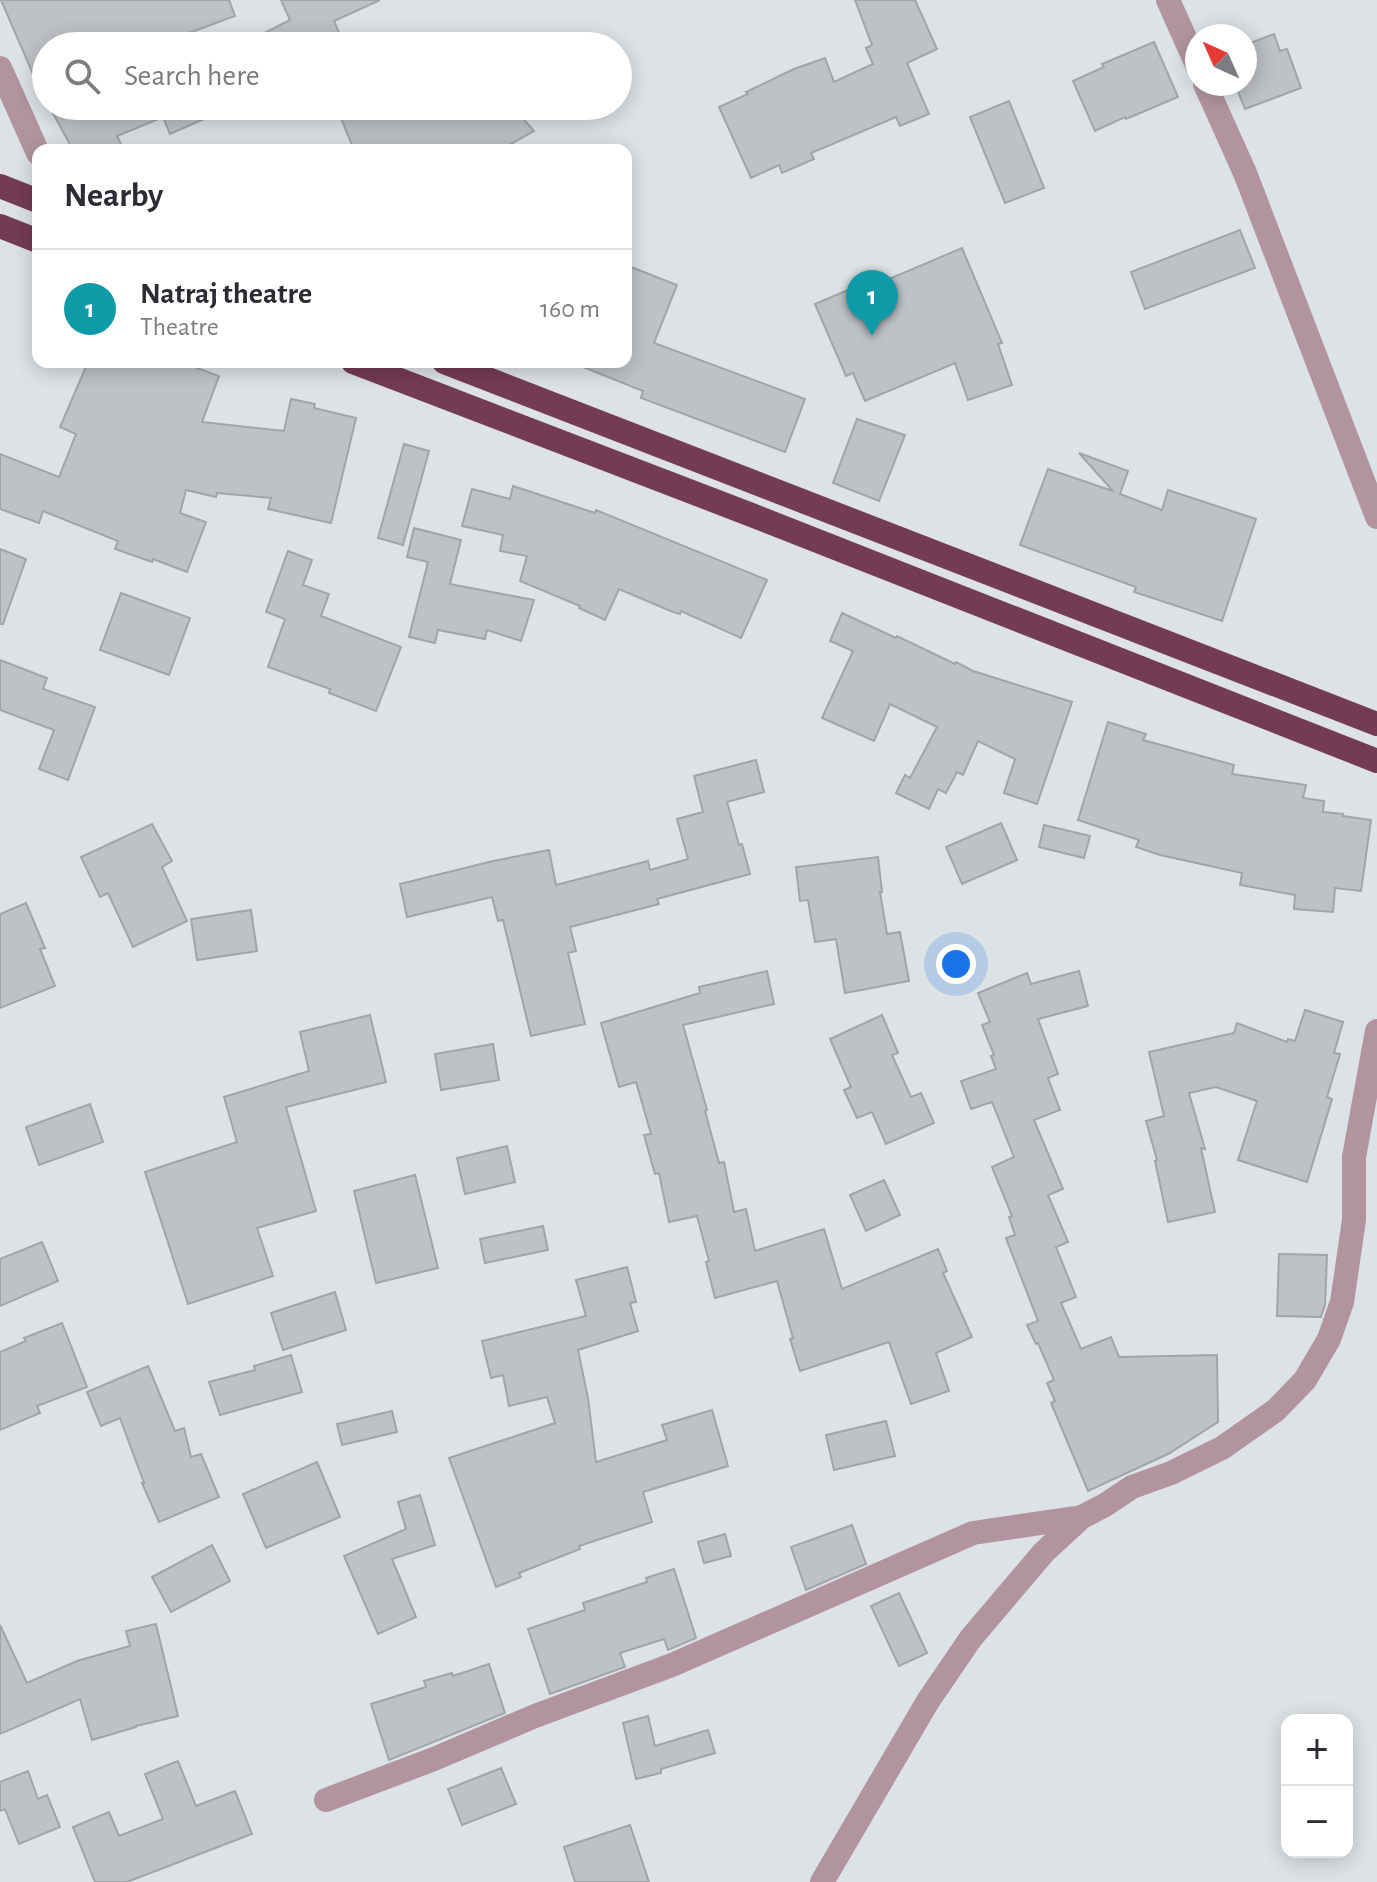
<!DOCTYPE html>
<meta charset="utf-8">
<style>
body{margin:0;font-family:"Alegreya Sans",sans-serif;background:#f7f7f7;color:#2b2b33}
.controls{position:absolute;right:24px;bottom:24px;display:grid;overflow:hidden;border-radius:16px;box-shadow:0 4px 20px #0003}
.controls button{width:72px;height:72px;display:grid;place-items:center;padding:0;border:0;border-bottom:2px solid #e1e1e2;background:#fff;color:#2b2b33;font:40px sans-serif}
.compass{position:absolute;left:1185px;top:24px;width:72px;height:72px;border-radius:50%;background:#fff;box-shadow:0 4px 20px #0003;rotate:315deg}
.you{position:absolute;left:956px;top:964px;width:28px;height:28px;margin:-20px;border:6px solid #fff;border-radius:50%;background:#1a73e8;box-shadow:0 0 0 12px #1a73e833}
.badge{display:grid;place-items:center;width:52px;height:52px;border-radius:50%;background:#b45309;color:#fff;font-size:26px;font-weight:700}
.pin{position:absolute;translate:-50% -66px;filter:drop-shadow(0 2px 4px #0008)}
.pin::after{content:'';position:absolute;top:42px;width:28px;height:24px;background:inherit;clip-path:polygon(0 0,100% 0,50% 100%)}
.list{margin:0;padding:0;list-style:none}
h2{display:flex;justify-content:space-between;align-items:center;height:104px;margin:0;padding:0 32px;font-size:34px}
h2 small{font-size:26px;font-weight:400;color:#7c7c81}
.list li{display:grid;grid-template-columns:52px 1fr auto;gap:24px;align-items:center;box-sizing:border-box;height:120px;padding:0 32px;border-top:2px solid #e1e1e2}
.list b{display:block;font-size:30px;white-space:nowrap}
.list p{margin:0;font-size:26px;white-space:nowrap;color:#7c7c81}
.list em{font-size:26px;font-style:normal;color:#7c7c81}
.icon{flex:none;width:44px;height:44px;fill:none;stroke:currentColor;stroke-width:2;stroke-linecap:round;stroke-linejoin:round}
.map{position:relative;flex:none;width:1377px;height:1882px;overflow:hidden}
.search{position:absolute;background:#fff;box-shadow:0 4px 20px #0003;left:32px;top:32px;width:600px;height:88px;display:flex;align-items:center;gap:20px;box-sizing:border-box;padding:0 28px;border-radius:44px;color:#7c7c81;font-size:30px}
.panel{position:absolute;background:#fff;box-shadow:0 4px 20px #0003;left:32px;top:144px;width:600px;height:224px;border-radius:16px}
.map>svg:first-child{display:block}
.building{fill:#bec2c7;stroke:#a0a5a9;stroke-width:2}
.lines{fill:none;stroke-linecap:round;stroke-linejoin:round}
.minor{stroke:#b1949e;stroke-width:24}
.highway{stroke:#743b54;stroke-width:24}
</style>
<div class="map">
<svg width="1377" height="1882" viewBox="0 0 1377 1882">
<rect width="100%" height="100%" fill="#dde2e6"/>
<!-- building -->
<g class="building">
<path d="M 1,0 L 229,0 L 235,16 L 154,46 L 46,46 L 46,104 Z"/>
<path d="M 281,0 L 380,0 L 334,21 L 345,46 L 239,46 L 290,20 Z"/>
<path d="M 855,0 L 915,0 L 937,49 L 907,63 L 929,114 L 900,126 L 896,117 L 811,153 L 814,159 L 782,173 L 779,165 L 751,178 L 719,107 L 748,94 L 746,92 L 794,69 L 825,58 L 834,82 L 873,64 L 866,48 L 872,45 Z"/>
<path d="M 1274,34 L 1280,51 L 1287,49 L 1301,88 L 1245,109 L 1235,84 L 1245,84 L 1245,45 Z"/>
<path d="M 1154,42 L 1178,97 L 1126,119 L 1125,117 L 1095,131 L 1073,81 L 1104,67 L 1102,64 Z"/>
<path d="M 1009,101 L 1044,188 L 1005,203 L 970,117 Z"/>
<path d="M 49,106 L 234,106 L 170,134 L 163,117 L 117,136 L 124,150 L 73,150 Z"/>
<path d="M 336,106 L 512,106 L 534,131 L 500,150 L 354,150 Z"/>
<path d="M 1240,230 L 1255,268 L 1145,309 L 1131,272 Z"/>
<path d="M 962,248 L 1002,343 L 998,344 L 1012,385 L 968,400 L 955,363 L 865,401 L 853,373 L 846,376 L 815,304 L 878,277 L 880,283 Z"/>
<path d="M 626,265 L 677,285 L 654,343 L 805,399 L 785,452 L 641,398 L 643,391 L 573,363 L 626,362 Z"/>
<path d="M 88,362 L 181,362 L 219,376 L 202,422 L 284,431 L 291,399 L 315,404 L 314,408 L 356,418 L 331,523 L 268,509 L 271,498 L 217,493 L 216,497 L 186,490 L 180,513 L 206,522 L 187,572 L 153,559 L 152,562 L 115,549 L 118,541 L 43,511 L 39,523 L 0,509 L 0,454 L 59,477 L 76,434 L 60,427 Z"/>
<path d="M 857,419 L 905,435 L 879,501 L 833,483 Z"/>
<path d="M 404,444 L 429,451 L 403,545 L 378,538 Z"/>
<path d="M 1079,453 L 1128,471 L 1120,494 L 1162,510 L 1168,490 L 1256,519 L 1222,621 L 1134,592 L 1136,587 L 1020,545 L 1048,469 L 1113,491 Z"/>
<path d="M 513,486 L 595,513 L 596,510 L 767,580 L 741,638 L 681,611 L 680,614 L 673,612 L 619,589 L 605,620 L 579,608 L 580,606 L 520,581 L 527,556 L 500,551 L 503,535 L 462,526 L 472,489 L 510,499 Z"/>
<path d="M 414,528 L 461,540 L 450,584 L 534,600 L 521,641 L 487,630 L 485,639 L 438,630 L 435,643 L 409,637 L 428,562 L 407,557 Z"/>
<path d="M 0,549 L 26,559 L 3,624 L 0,624 Z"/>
<path d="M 288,551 L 312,560 L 303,585 L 329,594 L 321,616 L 401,647 L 376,711 L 329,693 L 330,689 L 268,667 L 285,619 L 266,612 Z"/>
<path d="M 121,593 L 190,618 L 169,675 L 100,650 Z"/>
<path d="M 842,613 L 896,638 L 897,636 L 955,664 L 956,662 L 973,671 L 1072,702 L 1037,804 L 1004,793 L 1015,759 L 978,741 L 963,775 L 957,772 L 946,793 L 938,789 L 929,809 L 896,793 L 905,775 L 910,778 L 937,727 L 890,704 L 874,741 L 822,718 L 853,651 L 830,641 Z"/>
<path d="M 0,660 L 47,678 L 43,689 L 95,707 L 68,780 L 39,769 L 54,730 L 0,710 Z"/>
<path d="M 1108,722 L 1146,734 L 1143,740 L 1234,765 L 1232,774 L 1306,785 L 1303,798 L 1324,801 L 1323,812 L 1343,814 L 1343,816 L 1371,820 L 1361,891 L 1335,888 L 1333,912 L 1294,909 L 1295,895 L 1240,885 L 1242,873 L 1160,855 L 1136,847 L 1139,840 L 1078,820 Z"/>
<path d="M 756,760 L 764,792 L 727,802 L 739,845 L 742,844 L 750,874 L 657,899 L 659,904 L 570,927 L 576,951 L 568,953 L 585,1024 L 531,1036 L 503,920 L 498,921 L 492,897 L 407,917 L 400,884 L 493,861 L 549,850 L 556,885 L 648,861 L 650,870 L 688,859 L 677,819 L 703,812 L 694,776 Z"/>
<path d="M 1001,823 L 1017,860 L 962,884 L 946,847 Z"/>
<path d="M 152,824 L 172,861 L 162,867 L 187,921 L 133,947 L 108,893 L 100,897 L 81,857 Z"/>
<path d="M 1044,825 L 1090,836 L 1084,858 L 1039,847 Z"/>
<path d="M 878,857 L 882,892 L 880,892 L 887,934 L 900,932 L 909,981 L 845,993 L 836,939 L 815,942 L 808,900 L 800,901 L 796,867 Z"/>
<path d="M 26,903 L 45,948 L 40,949 L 55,986 L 0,1008 L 0,914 Z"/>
<path d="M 251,910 L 257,951 L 197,960 L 191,919 Z"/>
<path d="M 767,971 L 774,1004 L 683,1025 L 707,1110 L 705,1111 L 719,1163 L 724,1162 L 734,1212 L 746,1209 L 755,1251 L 824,1229 L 842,1289 L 938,1249 L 947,1271 L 943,1273 L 972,1337 L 936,1353 L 949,1391 L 911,1404 L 889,1342 L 800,1371 L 790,1339 L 793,1338 L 777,1281 L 715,1298 L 706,1262 L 709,1261 L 697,1216 L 669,1222 L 659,1173 L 655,1174 L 644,1135 L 651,1134 L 636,1082 L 619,1087 L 601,1023 L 700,993 L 699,987 Z"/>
<path d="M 1079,971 L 1088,1006 L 1038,1019 L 1058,1074 L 1048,1078 L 1060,1110 L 1034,1120 L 1063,1189 L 1048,1195 L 1068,1242 L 1056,1247 L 1076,1297 L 1061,1303 L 1081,1349 L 1111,1337 L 1119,1357 L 1217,1355 L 1218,1422 L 1168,1454 L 1088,1491 L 1051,1403 L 1055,1401 L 1047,1383 L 1054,1380 L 1038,1343 L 1036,1344 L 1027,1325 L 1038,1321 L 1006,1238 L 1015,1235 L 1009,1217 L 1012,1216 L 992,1167 L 1014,1157 L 992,1102 L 971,1109 L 961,1081 L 996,1069 L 991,1056 L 994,1055 L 982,1025 L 990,1022 L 978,993 L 1027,973 L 1031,984 Z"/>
<path d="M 1305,1010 L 1343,1022 L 1334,1053 L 1340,1054 L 1327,1097 L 1332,1099 L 1307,1182 L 1238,1160 L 1257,1101 L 1216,1087 L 1189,1093 L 1205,1149 L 1201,1148 L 1215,1212 L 1168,1222 L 1155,1161 L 1157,1160 L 1146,1121 L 1164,1116 L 1149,1052 L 1234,1033 L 1237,1023 L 1287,1042 L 1288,1039 L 1295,1041 Z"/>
<path d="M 370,1015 L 386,1082 L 286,1107 L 316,1211 L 257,1228 L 273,1276 L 188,1304 L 145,1172 L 237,1142 L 224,1097 L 309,1071 L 300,1032 Z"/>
<path d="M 882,1015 L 898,1053 L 892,1055 L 911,1097 L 921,1093 L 934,1123 L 886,1144 L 872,1112 L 857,1118 L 844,1090 L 851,1087 L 830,1039 Z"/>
<path d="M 493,1044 L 499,1080 L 441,1090 L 435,1054 Z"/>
<path d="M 90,1104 L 103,1142 L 39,1165 L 26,1127 Z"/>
<path d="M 507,1146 L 515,1182 L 465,1194 L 457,1158 Z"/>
<path d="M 415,1175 L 438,1268 L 376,1283 L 354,1191 Z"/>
<path d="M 884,1180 L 900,1215 L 866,1231 L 850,1195 Z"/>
<path d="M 543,1226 L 548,1250 L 485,1263 L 480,1239 Z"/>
<path d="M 42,1242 L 58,1281 L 0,1306 L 0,1259 Z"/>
<path d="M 1279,1254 L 1327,1255 L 1325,1305 L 1321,1317 L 1277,1316 Z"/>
<path d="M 627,1267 L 636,1302 L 630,1303 L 638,1331 L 578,1350 L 588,1398 L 596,1462 L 667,1440 L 662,1425 L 712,1410 L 728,1466 L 643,1492 L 652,1522 L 579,1546 L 580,1549 L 519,1573 L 521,1577 L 496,1587 L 449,1458 L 555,1423 L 547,1397 L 509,1406 L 503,1375 L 491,1378 L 482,1341 L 586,1316 L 576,1280 Z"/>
<path d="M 335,1292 L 346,1330 L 283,1350 L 271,1313 Z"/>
<path d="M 62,1323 L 87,1387 L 37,1406 L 40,1413 L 0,1430 L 0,1352 L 26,1341 L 24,1338 Z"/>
<path d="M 291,1355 L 302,1392 L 220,1415 L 209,1382 L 255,1370 L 254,1366 Z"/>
<path d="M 148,1366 L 175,1431 L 184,1428 L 191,1457 L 201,1454 L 219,1497 L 159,1522 L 142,1483 L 144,1483 L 120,1418 L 101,1426 L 87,1392 Z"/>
<path d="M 392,1411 L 397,1432 L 342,1445 L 337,1424 Z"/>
<path d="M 886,1421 L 895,1456 L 834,1470 L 826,1435 Z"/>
<path d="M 317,1462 L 340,1517 L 266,1548 L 243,1494 Z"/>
<path d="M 420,1495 L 435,1545 L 392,1559 L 416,1617 L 378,1634 L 344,1556 L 406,1529 L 398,1502 Z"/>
<path d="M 852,1525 L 866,1564 L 806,1590 L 791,1547 Z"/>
<path d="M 725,1534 L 731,1556 L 704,1563 L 698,1542 Z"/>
<path d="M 212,1545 L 230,1581 L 171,1612 L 152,1577 Z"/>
<path d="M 674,1569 L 696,1638 L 668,1650 L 664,1639 L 620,1653 L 625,1667 L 550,1694 L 528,1629 L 585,1610 L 583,1603 L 647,1582 L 646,1578 Z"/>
<path d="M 899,1593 L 927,1653 L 899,1666 L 871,1606 Z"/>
<path d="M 156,1624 L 178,1716 L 136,1726 L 136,1727 L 92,1740 L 80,1699 L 0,1734 L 0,1625 L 27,1683 L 77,1661 L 130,1646 L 126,1631 Z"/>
<path d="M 489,1664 L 505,1713 L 389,1760 L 371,1704 L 426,1687 L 424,1681 L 452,1673 L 453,1676 Z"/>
<path d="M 648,1716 L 655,1746 L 708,1730 L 715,1753 L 661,1769 L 661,1773 L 636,1779 L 623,1723 Z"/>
<path d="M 178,1761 L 196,1806 L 235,1791 L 252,1834 L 127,1882 L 95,1882 L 73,1827 L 109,1812 L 119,1836 L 163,1819 L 145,1774 Z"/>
<path d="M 501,1768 L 516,1804 L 462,1825 L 448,1789 Z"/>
<path d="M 28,1771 L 38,1799 L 47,1795 L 60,1827 L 19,1844 L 5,1809 L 0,1811 L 0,1782 Z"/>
<path d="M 630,1825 L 649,1882 L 575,1882 L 564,1847 Z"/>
</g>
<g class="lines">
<!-- minor -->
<g class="minor">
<path d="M 1168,0 L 1197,65"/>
<path d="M 0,68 L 38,153"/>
<path d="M 1205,84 L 1245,173 L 1377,517"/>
<path d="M 326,1800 L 434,1759 L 535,1716 L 672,1665 L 973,1533 L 1082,1517"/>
<path d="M 822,1882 L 928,1701 L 971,1638 L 1044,1552 L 1082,1517 L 1105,1505 L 1132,1487 L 1171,1473 L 1222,1448 L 1276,1410 L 1305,1380 L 1329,1339 L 1342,1302 L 1354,1220 L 1354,1157 L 1377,1031"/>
</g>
<!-- highway -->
<g class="highway">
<path d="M 0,186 L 38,201"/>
<path d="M 0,226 L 38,241"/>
<path d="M 353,362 L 749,514 L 1377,761"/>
<path d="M 444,362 L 1377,724"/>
</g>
</g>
</svg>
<div class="controls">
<button>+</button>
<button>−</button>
</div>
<svg class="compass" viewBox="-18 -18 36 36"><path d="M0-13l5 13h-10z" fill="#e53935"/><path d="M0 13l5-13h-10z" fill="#7c7c81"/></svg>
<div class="you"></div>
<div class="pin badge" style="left:872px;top:336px;background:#0f9aa8">1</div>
<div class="search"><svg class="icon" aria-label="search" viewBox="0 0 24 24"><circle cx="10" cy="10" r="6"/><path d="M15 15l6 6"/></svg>Search here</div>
<section class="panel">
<h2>Nearby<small></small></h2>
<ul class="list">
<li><span class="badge" style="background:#0f9aa8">1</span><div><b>Natraj theatre</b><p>Theatre</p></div><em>160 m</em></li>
</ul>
</section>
</div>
